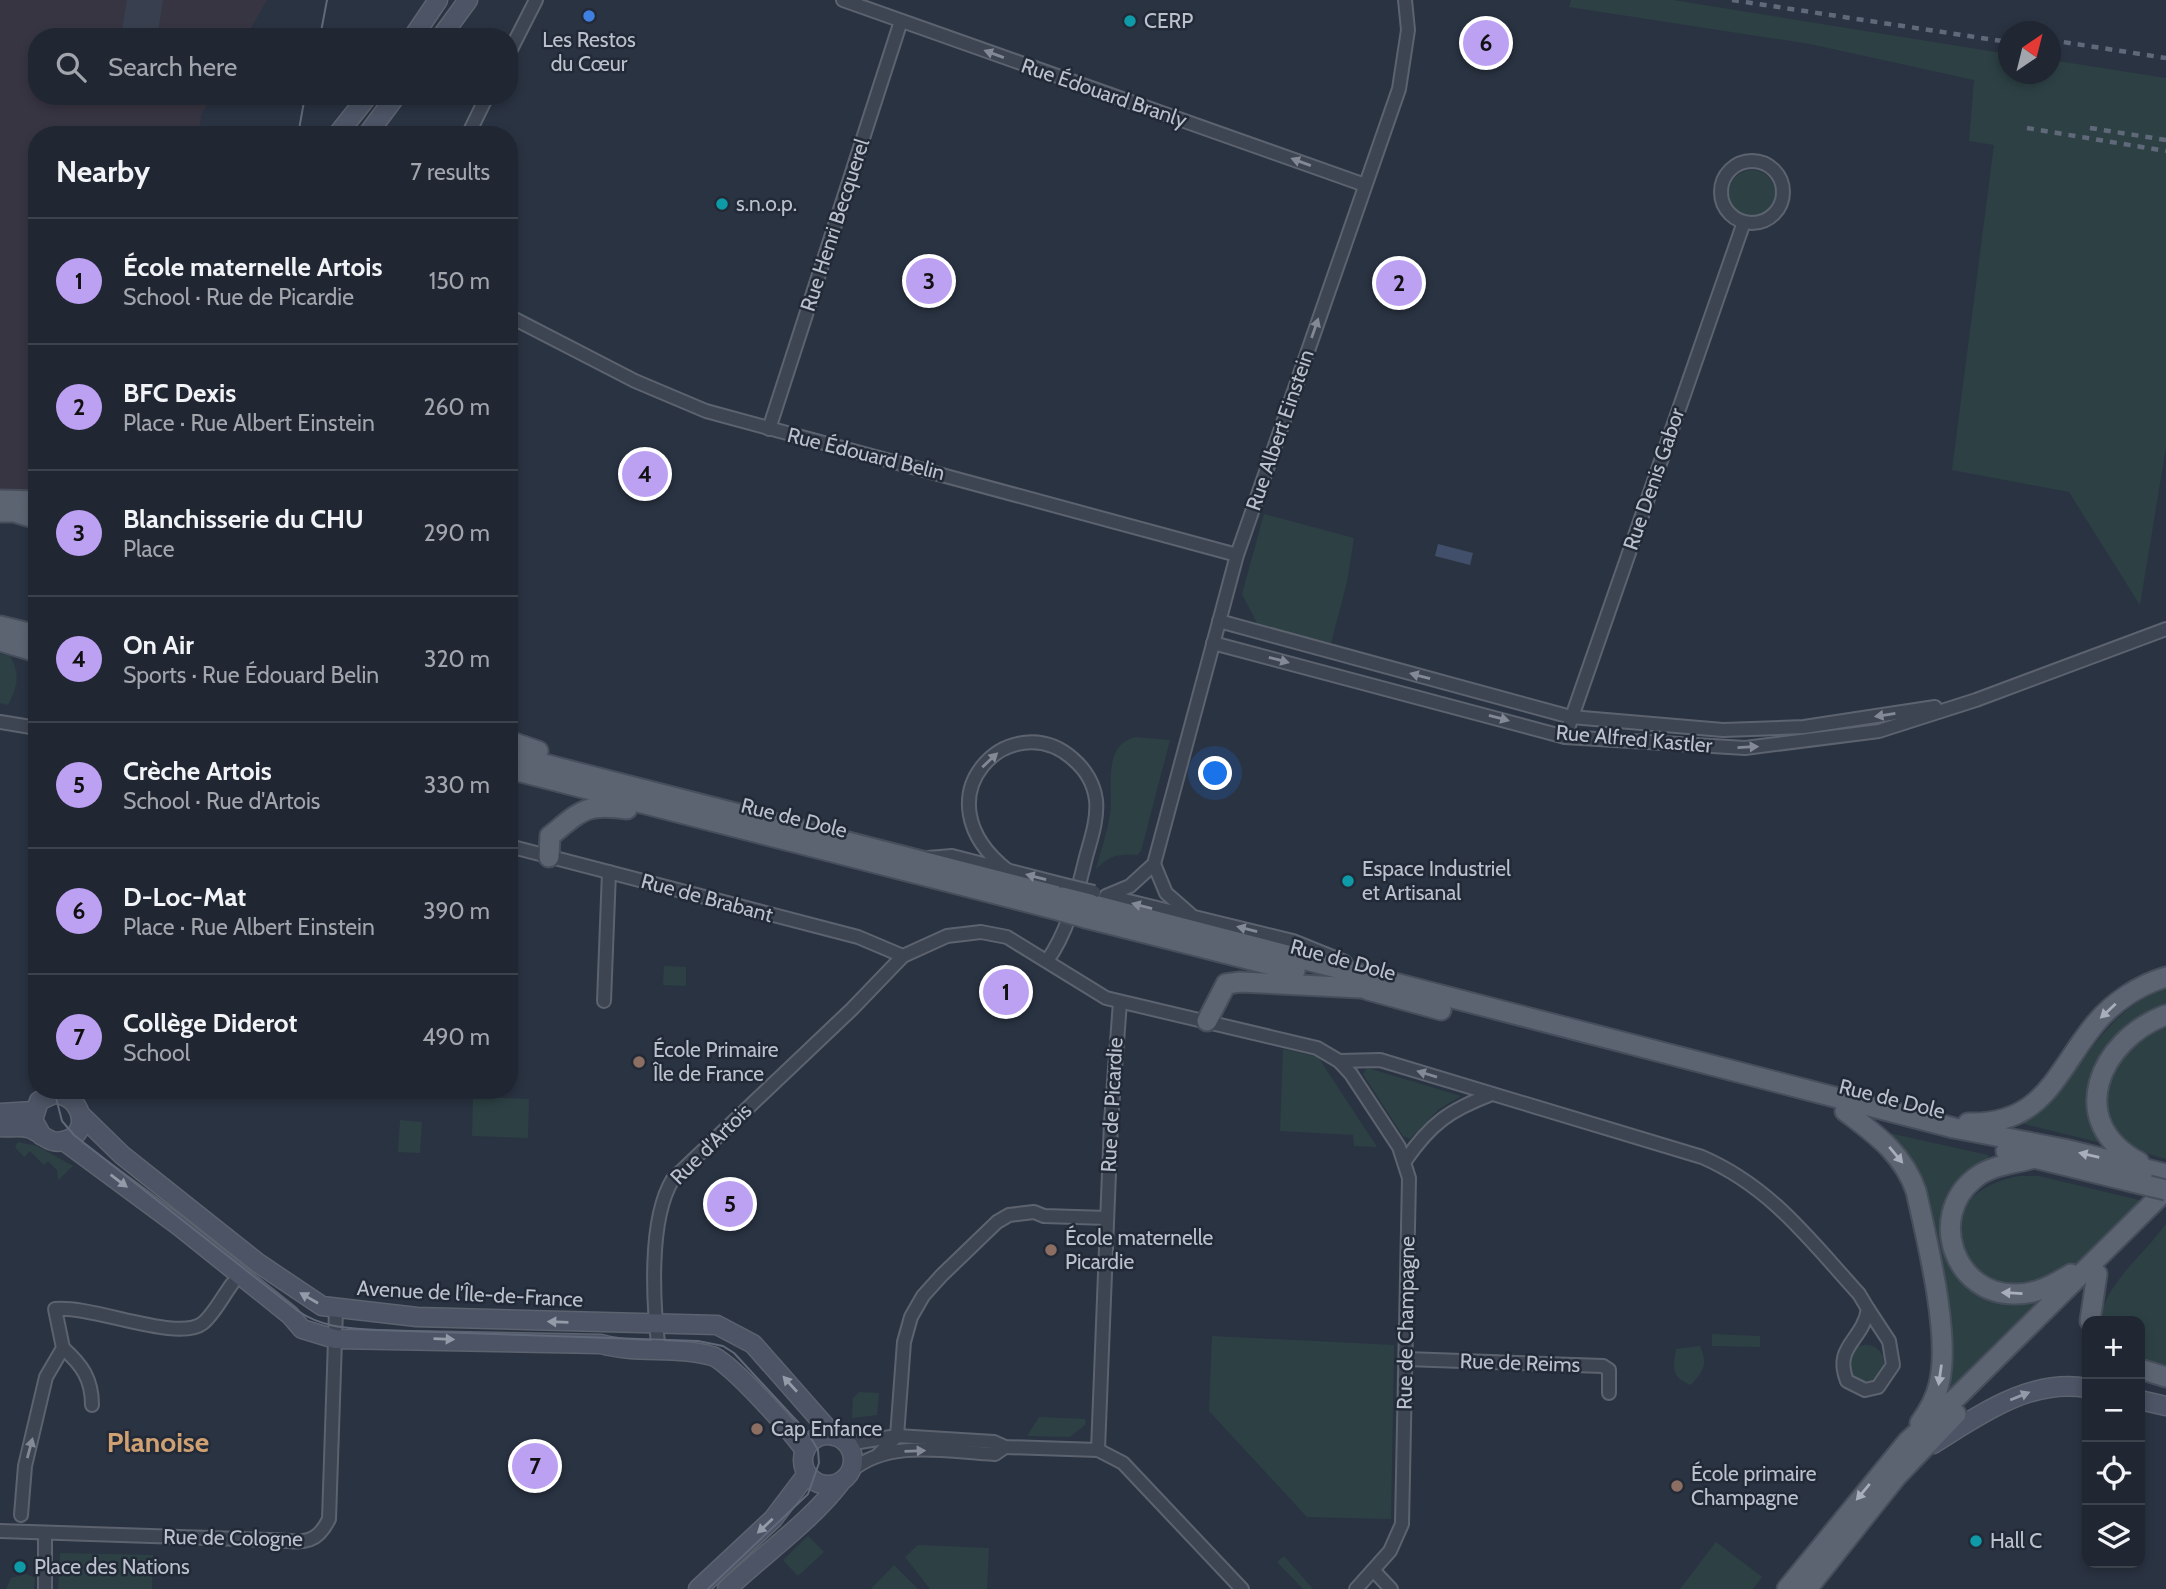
<!DOCTYPE html>
<meta charset="utf-8">
<style>
body{margin:0;font-family:Cabin,sans-serif;background:#282e3a;color:#f1f3f6}
.controls{position:absolute;right:21px;bottom:21px;display:grid;overflow:hidden;border-radius:14px;box-shadow:0 4px 10px #0003}
.controls button{width:63px;height:63px;display:grid;place-items:center;padding:0;border:0;border-bottom:2px solid #3d434d;background:#202632;color:#f1f3f6;font:35px sans-serif}
.compass{position:absolute;left:1998px;top:21px;width:63px;height:63px;border-radius:50%;background:#202632;box-shadow:0 4px 10px #0003;rotate:35deg}
.you{position:absolute;left:1216px;top:774px;width:24px;height:24px;margin:-18px;border:5px solid #fff;border-radius:50%;background:#1a73e8;box-shadow:0 0 0 10px #1a73e833}
.badge{display:grid;place-items:center;width:46px;height:46px;border-radius:50%;background:#bca0f2;color:#111;font-size:23px;font-weight:700}
.pin{position:absolute;translate:-50% -50%;border:4px solid #fff;box-shadow:0 2px 7px #0006}
.list{margin:0;padding:0;list-style:none}
h2{display:flex;justify-content:space-between;align-items:center;height:91px;margin:0;padding:0 28px;font-size:30px}
h2 small{font-size:23px;font-weight:400;color:#a2a5ac}
.list li{display:grid;grid-template-columns:46px 1fr auto;gap:21px;align-items:center;box-sizing:border-box;height:126px;padding:0 28px;border-top:2px solid #3d434d}
.list b{display:block;font-size:26px;white-space:nowrap}
.list p{margin:0;font-size:23px;white-space:nowrap;color:#a2a5ac}
.list em{font-size:23px;font-style:normal;color:#a2a5ac}
.icon{flex:none;width:38px;height:38px;fill:none;stroke:currentColor;stroke-width:2;stroke-linecap:round;stroke-linejoin:round}
.map{position:relative;flex:none;width:2166px;height:1589px;overflow:hidden}
.search{position:absolute;background:#202632;box-shadow:0 4px 10px #0003;left:28px;top:28px;width:490px;height:77px;display:flex;align-items:center;gap:18px;box-sizing:border-box;padding:0 24px;border-radius:28px;color:#a2a5ac;font-size:26px}
.panel{position:absolute;background:#202632;box-shadow:0 4px 10px #0003;left:28px;top:126px;width:490px;height:973px;border-radius:28px}
.map>svg:first-child{display:block}
.medical{fill:#383543}
.airport{fill:#38404f}
.green{fill:#2d4144}
.water{fill:#414f6a}
.lines{fill:none;stroke-linecap:round;stroke-linejoin:round}
.street-casing{stroke:#5c636f;stroke-width:16}
.secondary-casing{stroke:#5c636f;stroke-width:21}
.primary-casing{stroke:#474e5b;stroke-width:23}
.street{stroke:#3e4552;stroke-width:12}
.secondary{stroke:#4c5465;stroke-width:18}
.primary{stroke:#5c6472;stroke-width:19}
.tram{stroke:#606979;stroke-width:2}
.rail{stroke:#606979;stroke-width:4.5;stroke-dasharray:7 7;stroke-linecap:butt}
.street-bridge-casing{stroke:#5c636f;stroke-width:16;stroke-linecap:butt}
.primary-bridge-casing{stroke:#474e5b;stroke-width:23;stroke-linecap:butt}
.street-bridge{stroke:#3e4552;stroke-width:12}
.primary-bridge{stroke:#5c6472;stroke-width:19}
.oneway{fill:#838995}
.oneway2{fill:#a8aeba}
.oneway3{fill:#949ba8}
.shop-dot{fill:#3f7fe0;stroke:#222a38;stroke-width:2.5}
.culture-dot{fill:#0f9aa8;stroke:#222a38;stroke-width:2.5}
.education-dot{fill:#8d6e63;stroke:#222a38;stroke-width:2.5}
.labels{text-anchor:middle;stroke-width:5;stroke-linejoin:round;paint-order:stroke}
.poi-label{font-size:21px;fill:#bbc1cc;stroke:#222a38;text-anchor:start}
.street-label{font-size:21px;fill:#bbc1cc;stroke:#222a38}
.district-label{font-size:28px;font-weight:bold;fill:#cfa072;stroke:#222a38}
</style>
<div class="map">
<svg width="2166" height="1589" viewBox="0 0 2166 1589">
<rect width="100%" height="100%" fill="#2a3342"/>
<!-- medical -->
<path class="medical" d="M 0,0 L 267,0 L 246,37 L 37,37 L 37,96 L 212,96 L 201,115 L 199,135 L 37,135 L 37,491 L 34,492 L 0,493 Z"/>
<!-- airport -->
<path class="airport" d="M 127,0 L 163,0 L 157,37 L 121,37 Z"/>
<!-- green -->
<g class="green">
<path d="M 1571,0 L 1673,0 L 2008,54 L 2008,74 L 2050,74 L 2051,60 L 2166,78 L 2166,447 L 2140,605 L 2069,492 L 1952,470 L 1994,145 L 1969,141 L 1974,80 L 1810,44 L 1569,7 Z"/>
<circle cx="1752" cy="193" r="23"/>
<path d="M 1264,514 L 1354,538 L 1347,582 L 1331,643 L 1258,625 L 1242,594 Z"/>
<path d="M 0,654 L 10,656 C 21,675 17,687 8,705 L 0,703 Z"/>
<path d="M 1135,737 L 1170,740 L 1141,851 L 1137,855 C 1120,853 1108,856 1096,869 C 1101,851 1107,833 1110,815 C 1114,789 1101,746 1135,737 Z"/>
<path d="M 664,966 L 686,967 L 686,986 L 663,985 Z"/>
<path d="M 2166,988 L 2166,1007 L 2108,1048 L 2106,1144 L 2020,1123 C 2038,1106 2058,1089 2074,1070 C 2105,1033 2119,1006 2166,988 Z"/>
<path d="M 2166,1023 L 2166,1159 C 2122,1149 2086,1115 2114,1070 C 2119,1063 2123,1053 2129,1047 C 2140,1038 2154,1031 2166,1023 Z"/>
<path d="M 1283,1049 L 1318,1057 L 1377,1147 L 1354,1146 L 1353,1135 L 1280,1131 Z"/>
<path d="M 1367,1068 L 1371,1069 L 1461,1096 L 1439,1109 L 1410,1139 L 1403,1136 L 1363,1074 Z"/>
<path d="M 473,1097 L 529,1099 L 528,1138 L 472,1136 Z"/>
<path d="M 400,1120 L 422,1122 L 420,1153 L 398,1152 Z"/>
<path d="M 1889,1133 L 1988,1155 L 1990,1162 L 1943,1212 C 1950,1228 1964,1279 1973,1290 C 1989,1309 2023,1303 2043,1298 L 1944,1400 L 1952,1357 L 1935,1242 L 1921,1180 L 1909,1155 Z"/>
<path d="M 18,1142 L 37,1146 L 73,1166 L 58,1180 L 57,1170 L 48,1161 L 44,1165 L 30,1151 L 24,1157 L 15,1147 Z"/>
<path d="M 2019,1176 L 2039,1176 L 2139,1200 L 2139,1203 C 2113,1228 2087,1259 2055,1278 C 1976,1326 1904,1197 2019,1176 Z"/>
<path d="M 2166,1224 L 2166,1367 L 2140,1359 L 2140,1321 L 2099,1321 C 2108,1280 2142,1257 2166,1224 Z"/>
<path d="M 1712,1334 L 1760,1336 L 1760,1347 L 1712,1346 Z"/>
<path d="M 1212,1336 L 1394,1345 L 1391,1519 L 1307,1517 L 1209,1411 Z"/>
<circle cx="1866" cy="1363" r="18"/>
<path d="M 1700,1346 C 1708,1365 1704,1370 1691,1385 C 1671,1377 1673,1369 1676,1349 Z"/>
<path d="M 859,1392 L 879,1393 L 877,1415 L 852,1418 L 853,1398 Z"/>
<path d="M 1039,1417 L 1085,1419 L 1086,1424 L 1070,1437 L 1027,1436 Z"/>
<path d="M 808,1536 L 824,1552 L 798,1576 L 783,1560 Z"/>
<path d="M 1716,1542 L 1762,1577 L 1753,1589 L 1680,1589 Z"/>
<path d="M 918,1545 L 989,1548 L 987,1589 L 930,1589 L 905,1557 Z"/>
<path d="M 60,1553 L 153,1555 L 152,1589 L 58,1589 Z"/>
<path d="M 1284,1556 L 1313,1589 L 1303,1589 L 1277,1562 Z"/>
<path d="M 894,1565 L 918,1589 L 871,1589 Z"/>
<path d="M 26,1574 L 35,1578 L 34,1589 L 6,1589 L 11,1578 Z"/>
</g>
<!-- water -->
<path class="water" d="M 1438,544 L 1473,553 L 1470,565 L 1435,556 Z"/>
<g class="lines">
<!-- street casing -->
<g class="street-casing">
<g id="street">
<path d="M 843,0 L 1365,185"/>
<path d="M 509,53 L 536,0"/>
<path d="M 468,135 L 487,96"/>
<circle cx="1752" cy="192" r="31"/>
<path d="M 509,316 L 635,381 L 706,411 L 1237,555"/>
<path d="M 769,429 L 901,21"/>
<path d="M 1219,621 L 1571,717 L 1723,730 L 1804,727 L 1935,707"/>
<path d="M 1213,643 L 1565,737 L 1745,748 L 1879,731 L 1976,700 L 2166,629"/>
<path d="M 0,722 L 37,728"/>
<path d="M 1565,737 L 1744,222"/>
<path d="M 509,846 L 858,937 L 903,956"/>
<path d="M 928,858 L 952,856 L 1065,885"/>
<path d="M 1154,864 L 1166,893 L 1190,914"/>
<path d="M 1007,870 C 915,797 1011,704 1073,759 C 1085,769 1094,784 1096,800 C 1098,819 1091,839 1086,857 C 1077,893 1069,930 1047,961"/>
<path d="M 1106,896 L 1130,886 L 1154,864 L 1237,555 L 1399,89 L 1408,30 L 1405,0"/>
<path d="M 1108,896 L 1293,941 L 1345,962"/>
<path d="M 604,1001 L 609,872"/>
<path d="M 1339,1061 L 1380,1060 L 1702,1157 C 1771,1187 1809,1239 1859,1294 L 1868,1309"/>
<path d="M 1405,1161 C 1431,1123 1450,1110 1492,1094"/>
<path d="M 1868,1309 L 1889,1341 L 1893,1365 L 1878,1387 L 1865,1390 L 1847,1381 C 1833,1346 1863,1341 1868,1309 Z"/>
<path d="M 63,1348 C 82,1365 92,1379 92,1405"/>
<path d="M 659,1351 C 653,1304 648,1219 673,1179 L 852,1009 L 903,956 L 947,936 L 981,932 L 1007,937 L 1106,998 L 1317,1048 L 1339,1061 L 1351,1074 L 1399,1147 L 1409,1178 L 1402,1524 L 1390,1551 L 1356,1589"/>
<path d="M 1406,1359 L 1603,1366 L 1609,1370 L 1609,1393"/>
<path d="M 847,1444 L 897,1436 L 994,1442 L 1005,1447 L 1098,1450 L 1123,1463 L 1242,1589"/>
<path d="M 1098,1450 L 1111,1122 L 1120,1002"/>
<path d="M 878,1455 L 897,1436 L 904,1342 L 911,1317 L 923,1296 L 942,1275 L 997,1222 L 1009,1215 L 1034,1212 L 1044,1216 L 1107,1218"/>
<path d="M 851,1471 C 890,1438 948,1452 995,1454 L 1005,1447"/>
<path d="M 21,1515 L 25,1466 L 46,1377 L 63,1348 L 55,1309 C 93,1305 178,1343 203,1323 C 214,1314 223,1296 232,1284"/>
<path d="M 0,1531 L 271,1540 C 299,1541 315,1548 329,1519 L 336,1310"/>
<path d="M 1374,1571 L 1391,1589"/>
<path d="M 45,1589 L 45,1533"/>
</g>
</g>
<!-- secondary casing -->
<g class="secondary-casing">
<g id="secondary">
<path d="M 413,37 L 438,0"/>
<path d="M 441,37 L 468,0"/>
<path d="M 337,135 L 368,96"/>
<path d="M 367,135 L 396,96"/>
<path d="M 0,1113 L 34,1111"/>
<path d="M 81,1115 L 122,1155 L 258,1263 L 322,1306 L 417,1317 L 717,1325 L 753,1344 L 834,1436"/>
<path d="M 0,1127 C 9,1128 19,1126 28,1128 C 41,1131 48,1145 63,1141 C 94,1134 81,1094 54,1094 L 39,1101 L 33,1120 L 42,1136"/>
<path d="M 64,1141 L 179,1226 L 290,1315 L 302,1329 L 335,1339 L 601,1344 C 637,1354 676,1346 712,1356 C 728,1360 796,1435 805,1451"/>
<path d="M 2140,1400 L 2166,1406"/>
<circle cx="828" cy="1460" r="25"/>
<path d="M 1933,1444 C 1980,1415 2030,1378 2087,1388"/>
<path d="M 698,1589 L 773,1519 L 807,1474"/>
<path d="M 727,1589 C 764,1554 810,1522 840,1483"/>
</g>
</g>
<!-- primary casing -->
<g class="primary-casing">
<g id="primary">
<path d="M 0,500 L 37,501"/>
<path d="M 0,512 L 14,512 L 37,519"/>
<path d="M 0,626 L 37,635"/>
<path d="M 0,641 L 37,652"/>
<path d="M 509,741 L 538,751"/>
<path d="M 509,755 L 1062,897"/>
<path d="M 509,769 L 1058,910"/>
<path d="M 549,857 L 550,836 C 581,811 585,803 627,809"/>
<path d="M 1090,904 L 1954,1128 L 2064,1149 L 2166,1174"/>
<path d="M 1086,918 L 1295,971"/>
<path d="M 1368,990 L 1441,1010"/>
<path d="M 1207,1021 L 1226,984 L 1240,982 L 1361,988"/>
<path d="M 1845,1111 C 1875,1134 1903,1153 1916,1191 C 1927,1240 1951,1337 1939,1384 C 1936,1398 1928,1412 1920,1423"/>
<path d="M 1968,1123 C 2044,1125 2055,1073 2095,1024 C 2113,1002 2139,985 2166,977"/>
<path d="M 2006,1151 L 2149,1186"/>
<path d="M 2034,1158 C 2014,1164 1990,1165 1974,1179 C 1927,1217 1955,1296 2016,1294 C 2037,1294 2053,1285 2071,1274"/>
<path d="M 2139,1162 C 2064,1122 2099,1040 2166,1015"/>
<path d="M 2090,1321 L 2097,1274"/>
<path d="M 2140,1369 L 2166,1377"/>
<path d="M 1787,1589 L 1908,1441 L 1959,1395 L 2166,1190"/>
<path d="M 1807,1589 L 1896,1477 L 1956,1414"/>
</g>
</g>
<!-- street -->
<use href="#street" class="street"/>
<!-- secondary -->
<use href="#secondary" class="secondary"/>
<!-- primary -->
<use href="#primary" class="primary"/>
<!-- tram -->
<g class="tram">
<path d="M 320,37 L 327,0"/>
<path d="M 298,135 L 305,96"/>
<path d="M 54,1090 L 62,1121 L 74,1135 L 298,1311 C 323,1328 348,1328 377,1330 L 698,1341 L 723,1346 L 734,1353 L 808,1433 L 818,1450 L 819,1463 L 808,1494 L 708,1589"/>
</g>
<!-- rail -->
<g class="rail">
<path d="M 1732,0 L 2008,42"/>
<path d="M 2050,40 L 2166,58"/>
<path d="M 2027,128 L 2166,151"/>
<path d="M 2090,128 L 2166,140"/>
</g>
<!-- street-bridge casing -->
<g class="street-bridge-casing">
<path id="street-bridge" d="M 1065,885 L 1094,892"/>
</g>
<!-- primary-bridge casing -->
<g class="primary-bridge-casing">
<g id="primary-bridge">
<path d="M 1062,897 L 1090,904"/>
<path d="M 1058,910 L 1086,918"/>
<path d="M 2149,1186 L 2166,1190"/>
</g>
</g>
<!-- street-bridge -->
<use href="#street-bridge" class="street-bridge"/>
<!-- primary-bridge -->
<use href="#primary-bridge" class="primary-bridge"/>
</g>
<!-- one-way arrows -->
<defs><path id="oneway-solid" d="M-6-.8H1V-3.2L6.5 0L1 3.2V.8H-6Z" transform="scale(1.75)"/></defs>
<g class="oneway">
<use href="#oneway-solid" transform="translate(994 54) rotate(-160)"/>
<use href="#oneway-solid" transform="translate(1301 162) rotate(-160)"/>
<use href="#oneway-solid" transform="translate(1315 328) rotate(-71)"/>
<use href="#oneway-solid" transform="translate(1279 660) rotate(15)"/>
<use href="#oneway-solid" transform="translate(1420 676) rotate(-165)"/>
<use href="#oneway-solid" transform="translate(1885 715) rotate(171)"/>
<use href="#oneway-solid" transform="translate(1499 718) rotate(15)"/>
<use href="#oneway-solid" transform="translate(1748 747) rotate(-3)"/>
<use href="#oneway-solid" transform="translate(990 760) rotate(-43)"/>
<use href="#oneway-solid" transform="translate(1036 877) rotate(-165)"/>
<use href="#oneway-solid" transform="translate(1142 906) rotate(-165)"/>
<use href="#oneway-solid" transform="translate(1247 929) rotate(-166)"/>
<use href="#oneway-solid" transform="translate(1427 1074) rotate(-163)"/>
<use href="#oneway-solid" transform="translate(30 1448) rotate(-75)"/>
<use href="#oneway-solid" transform="translate(915 1451) rotate(-2)"/>
</g>
<g class="oneway2">
<use href="#oneway-solid" transform="translate(2108 1011) rotate(137)"/>
<use href="#oneway-solid" transform="translate(1896 1155) rotate(50)"/>
<use href="#oneway-solid" transform="translate(2089 1155) rotate(-167)"/>
<use href="#oneway-solid" transform="translate(2012 1293) rotate(-177)"/>
<use href="#oneway-solid" transform="translate(1940 1375) rotate(98)"/>
<use href="#oneway-solid" transform="translate(1863 1492) rotate(130)"/>
</g>
<g class="oneway3">
<use href="#oneway-solid" transform="translate(119 1181) rotate(37)"/>
<use href="#oneway-solid" transform="translate(309 1298) rotate(-150)"/>
<use href="#oneway-solid" transform="translate(558 1322) rotate(-178)"/>
<use href="#oneway-solid" transform="translate(444 1339) rotate(2)"/>
<use href="#oneway-solid" transform="translate(790 1384) rotate(-132)"/>
<use href="#oneway-solid" transform="translate(2020 1396) rotate(-22)"/>
<use href="#oneway-solid" transform="translate(765 1526) rotate(137)"/>
</g>
<!-- markers -->
<circle class="shop-dot" cx="589" cy="16" r="7"/>
<g class="culture-dot">
<circle cx="1130" cy="21" r="7"/>
<circle cx="722" cy="204" r="7"/>
<circle cx="1348" cy="881" r="7"/>
<circle cx="1976" cy="1541" r="7"/>
<circle cx="20" cy="1567" r="7"/>
</g>
<g class="education-dot">
<circle cx="639" cy="1062" r="7"/>
<circle cx="1051" cy="1250" r="7"/>
<circle cx="757" cy="1429" r="7"/>
<circle cx="1677" cy="1486" r="7"/>
</g>
<g class="labels">
<!-- poi labels -->
<g class="poi-label">
<text x="1144" y="28">CERP</text>
<text x="589" y="47" text-anchor="middle">Les Restos<tspan x="589" dy="24">du Cœur</tspan></text>
<text x="736" y="211">s.n.o.p.</text>
<text x="1362" y="876">Espace Industriel<tspan x="1362" dy="24">et Artisanal</tspan></text>
<text x="653" y="1057">École Primaire<tspan x="653" dy="24">Île de France</tspan></text>
<text x="1065" y="1245">École maternelle<tspan x="1065" dy="24">Picardie</tspan></text>
<text x="771" y="1436">Cap Enfance</text>
<text x="1691" y="1481">École primaire<tspan x="1691" dy="24">Champagne</tspan></text>
<text x="1990" y="1548">Hall C</text>
<text x="34" y="1574">Place des Nations</text>
</g>
<!-- street labels -->
<g class="street-label">
<text transform="translate(1104 93) rotate(19)" y="7">Rue Édouard Branly</text>
<text transform="translate(835 225) rotate(-72)" y="7">Rue Henri Becquerel</text>
<text transform="translate(1280 430) rotate(-71)" y="7">Rue Albert Einstein</text>
<text transform="translate(866 454) rotate(14)" y="7">Rue Édouard Belin</text>
<text transform="translate(1654 479) rotate(-71)" y="7">Rue Denis Gabor</text>
<text transform="translate(1634 739) rotate(5)" y="7">Rue Alfred Kastler</text>
<text transform="translate(794 818) rotate(14)" y="7">Rue de Dole</text>
<text transform="translate(707 898) rotate(15)" y="7">Rue de Brabant</text>
<text transform="translate(1343 960) rotate(15)" y="7">Rue de Dole</text>
<text transform="translate(1892 1099) rotate(14)" y="7">Rue de Dole</text>
<text transform="translate(1112 1105) rotate(-87)" y="7">Rue de Picardie</text>
<text transform="translate(711 1144) rotate(-45)" y="7">Rue d'Artois</text>
<text transform="translate(470 1294) rotate(3)" y="7">Avenue de l’Île-de-France</text>
<text transform="translate(1406 1323) rotate(-89)" y="7">Rue de Champagne</text>
<text transform="translate(1520 1363) rotate(2)" y="7">Rue de Reims</text>
<text transform="translate(233 1538) rotate(1)" y="7">Rue de Cologne</text>
</g>
<!-- district labels -->
<g class="district-label">
<text x="158" y="1452">Planoise</text>
</g>
</g>
</svg>
<div class="controls">
<button>+</button>
<button>−</button>
<button><svg class="icon" aria-label="locate" viewBox="0 0 24 24"><circle cx="12" cy="12" r="6"/><path d="M12 2v4M12 18v4M2 12h4M18 12h4"/></svg></button>
<button><svg class="icon" aria-label="layers" viewBox="0 0 24 24"><path d="M12 4l9 5-9 5-9-5zM3 14l9 5 9-5"/></svg></button>
</div>
<svg class="compass" viewBox="-18 -18 36 36"><path d="M0-13l5 13h-10z" fill="#e53935"/><path d="M0 13l5-13h-10z" fill="#a2a5ac"/></svg>
<div class="you"></div>
<div class="pin badge" style="left:1006px;top:992px">1</div>
<div class="pin badge" style="left:1399px;top:283px">2</div>
<div class="pin badge" style="left:929px;top:281px">3</div>
<div class="pin badge" style="left:645px;top:474px">4</div>
<div class="pin badge" style="left:730px;top:1204px">5</div>
<div class="pin badge" style="left:1486px;top:43px">6</div>
<div class="pin badge" style="left:535px;top:1466px">7</div>
<div class="search"><svg class="icon" aria-label="search" viewBox="0 0 24 24"><circle cx="10" cy="10" r="6"/><path d="M15 15l6 6"/></svg>Search here</div>
<section class="panel">
<h2>Nearby<small>7 results</small></h2>
<ul class="list">
<li><span class="badge">1</span><div><b>École maternelle Artois</b><p>School · Rue de Picardie</p></div><em>150 m</em></li>
<li><span class="badge">2</span><div><b>BFC Dexis</b><p>Place · Rue Albert Einstein</p></div><em>260 m</em></li>
<li><span class="badge">3</span><div><b>Blanchisserie du CHU</b><p>Place</p></div><em>290 m</em></li>
<li><span class="badge">4</span><div><b>On Air</b><p>Sports · Rue Édouard Belin</p></div><em>320 m</em></li>
<li><span class="badge">5</span><div><b>Crèche Artois</b><p>School · Rue d'Artois</p></div><em>330 m</em></li>
<li><span class="badge">6</span><div><b>D-Loc-Mat</b><p>Place · Rue Albert Einstein</p></div><em>390 m</em></li>
<li><span class="badge">7</span><div><b>Collège Diderot</b><p>School</p></div><em>490 m</em></li>
</ul>
</section>
</div>
